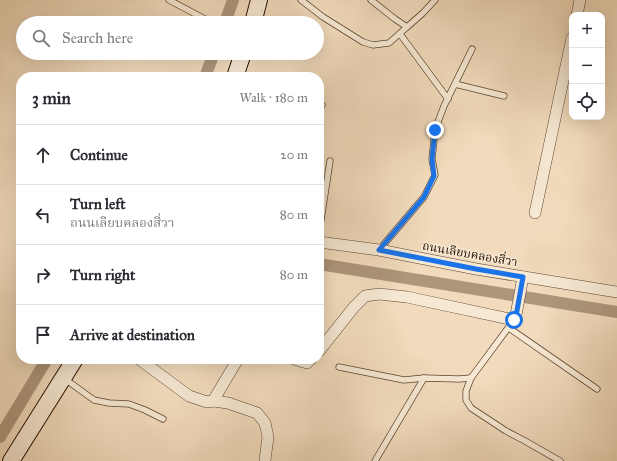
<!DOCTYPE html>
<meta charset="utf-8">
<style>
body{margin:0;font-family:"IM FELL Great Primer","Noto Serif Thai",serif;background:#f7f7f7;color:#2b2b33}
.controls{position:absolute;right:12px;top:12px;display:grid;overflow:hidden;border-radius:8px;box-shadow:0 4px 16px #0002}
.controls button{width:36px;height:36px;display:grid;place-items:center;padding:0;border:0;border-bottom:1px solid #e1e1e2;background:#fff;color:#2b2b33;font:20px sans-serif}
.stop{position:absolute;width:12px;height:12px;margin:-9px;border:3px solid #1a73e8;border-radius:50%;background:#fff}
.stop.end{background:#1a73e8;border-color:#fff;box-shadow:0 1px 4px #0008}
.list{margin:0;padding:0;list-style:none}
h2{display:flex;justify-content:space-between;align-items:center;height:52px;margin:0;padding:0 16px;font-size:17px}
h2 small{font-size:13px;font-weight:400;color:#7c7c81}
.list li{display:grid;grid-template-columns:26px 1fr auto;gap:12px;align-items:center;box-sizing:border-box;height:60px;padding:0 16px;border-top:1px solid #e1e1e2}
.list b{display:block;font-size:15px;white-space:nowrap}
.list p{margin:0;font-size:13px;white-space:nowrap;color:#7c7c81}
.list em{font-size:13px;font-style:normal;color:#7c7c81}
.icon{flex:none;width:22px;height:22px;fill:none;stroke:currentColor;stroke-width:2;stroke-linecap:round;stroke-linejoin:round}
.map{position:relative;flex:none;width:617px;height:461px;overflow:hidden}
.search{position:absolute;background:#fff;box-shadow:0 4px 16px #0002;left:16px;top:16px;width:308px;height:44px;display:flex;align-items:center;gap:10px;box-sizing:border-box;padding:0 14px;border-radius:22px;color:#7c7c81;font-size:15px}
.panel{position:absolute;background:#fff;box-shadow:0 4px 16px #0002;left:16px;top:72px;width:308px;height:292px;border-radius:16px}
.map>svg:first-child{display:block}
.lines{fill:none;stroke-linecap:round;stroke-linejoin:round}
.canal{stroke:#ad967c;stroke-width:12}
.lane-casing{stroke:#5a422f;stroke-width:7}
.street-casing{stroke:#5a422f;stroke-width:12}
.secondary-casing{stroke:#280f00;stroke-width:18}
.lane{stroke:#f6e8d3;stroke-width:5.5}
.street{stroke:#f6e8d3;stroke-width:11}
.secondary{stroke:#f6e8d3;stroke-width:16}
.route{stroke:#1a73e8;stroke-width:5}
.labels{text-anchor:middle;stroke-width:3;stroke-linejoin:round;paint-order:stroke}
.street-label{font-size:12px;fill:#280f00;stroke:#f6e8d3}
</style>
<div class="map">
<svg width="617" height="461" viewBox="0 0 617 461">
<rect width="100%" height="100%" fill="#f1dbbc"/>
<filter id="stains"><feTurbulence type="fractalNoise" baseFrequency=".005" numOctaves="4"/><feColorMatrix values="0 0 0 0 .2 0 0 0 0 .09 0 0 0 0 .02 0 0 0 .5 -.17"/></filter>
<radialGradient id="worn" r=".72"><stop offset=".6" stop-color="#630" stop-opacity="0"/><stop offset="1" stop-color="#630" stop-opacity=".3"/></radialGradient>
<g class="lines">
<!-- canal -->
<g class="canal">
<path d="M 225,23 L 233,0"/>
<path d="M 205,77 L 214,53"/>
<path d="M 319,264 L 617,312"/>
<path d="M 0,437 L 47,359"/>
</g>
<!-- lane casing -->
<g class="lane-casing">
<g id="lane">
<path d="M 169,0 L 205,19 L 216,23"/>
<path d="M 301,0 L 323,17 L 363,42 L 373,45 L 389,43 L 407,27"/>
<path d="M 371,0 L 395,19 L 407,27 L 423,13 L 435,0"/>
<path d="M 400,34 L 448,99"/>
<path d="M 455,84 L 504,96"/>
<path d="M 319,110 L 322,105"/>
<path d="M 319,233 L 330,161"/>
<path d="M 379,250 L 424,197 L 435,175 L 432,159 L 435,130 L 444,106 L 472,49"/>
<path d="M 514,320 L 471,378 L 466,391 L 466,400 L 471,408 L 506,431 L 525,441 L 560,461"/>
<path d="M 509,328 L 597,389"/>
<path d="M 339,367 L 404,380 L 424,378 L 459,379 L 471,378"/>
<path d="M 65,379 L 94,400 L 109,403 L 129,404 L 145,410 L 163,419"/>
<path d="M 375,461 L 424,378"/>
</g>
</g>
<!-- street casing -->
<g class="street-casing">
<g id="street">
<path d="M 577,15 L 580,0"/>
<path d="M 535,213 L 572,38"/>
<path d="M 319,242 L 379,250 L 476,269 L 617,292"/>
<path d="M 319,351 L 354,307 L 365,296 L 379,294 L 407,297 L 514,320 L 516,315 L 523,277"/>
<path d="M 139,359 L 189,396 L 207,402 L 213,401 L 238,359"/>
<path d="M 294,359 L 307,363 L 311,359"/>
<path d="M 213,401 L 228,403 L 257,413 L 265,423 L 268,437 L 265,460"/>
</g>
</g>
<!-- secondary casing -->
<g class="secondary-casing">
<g id="secondary">
<path d="M 253,23 L 259,0"/>
<path d="M 235,77 L 243,53"/>
<path d="M 11,461 L 75,359"/>
</g>
</g>
<!-- lane -->
<use href="#lane" class="lane"/>
<!-- street -->
<use href="#street" class="street"/>
<!-- secondary -->
<use href="#secondary" class="secondary"/>
</g>
<g class="lines">
<!-- route -->
<path class="route" d="M 435,130 L 432,159 L 434,176 L 424,197 L 379,250 L 476,269 L 523,277 L 516,316 L 514,320"/>
</g>
<g class="labels">
<!-- street labels -->
<g class="street-label">
<text transform="translate(470 254) rotate(10)" y="4">ถนนเลียบคลองสี่วา</text>
</g>
</g>
<rect width="100%" height="100%" filter="url(#stains)"/>
<rect width="100%" height="100%" fill="url(#worn)"/>
</svg>
<div class="controls">
<button>+</button>
<button>−</button>
<button><svg class="icon" aria-label="locate" viewBox="0 0 24 24"><circle cx="12" cy="12" r="6"/><path d="M12 2v4M12 18v4M2 12h4M18 12h4"/></svg></button>
</div>
<div class="stop" style="left:514px;top:320px"></div>
<div class="stop end" style="left:435px;top:130px"></div>
<div class="search"><svg class="icon" aria-label="search" viewBox="0 0 24 24"><circle cx="10" cy="10" r="6"/><path d="M15 15l6 6"/></svg>Search here</div>
<section class="panel">
<h2>3 min<small>Walk · 180 m</small></h2>
<ul class="list">
<li><svg class="icon" aria-label="ahead" viewBox="0 0 24 24"><path d="M12 20V5M6 11l6-6 6 6"/></svg><div><b>Continue</b></div><em>20 m</em></li>
<li><svg class="icon" aria-label="left" viewBox="0 0 24 24"><path d="M17 20v-9H6M10 6l-5 5 5 5"/></svg><div><b>Turn left</b><p>ถนนเลียบคลองสี่วา</p></div><em>80 m</em></li>
<li><svg class="icon" aria-label="right" viewBox="0 0 24 24"><path d="M7 20v-9h11M14 6l5 5-5 5"/></svg><div><b>Turn right</b></div><em>80 m</em></li>
<li><svg class="icon" aria-label="arrive" viewBox="0 0 24 24"><path d="M6 21V4h12l-3 4 3 4H6"/></svg><div><b>Arrive at destination</b></div></li>
</ul>
</section>
</div>
